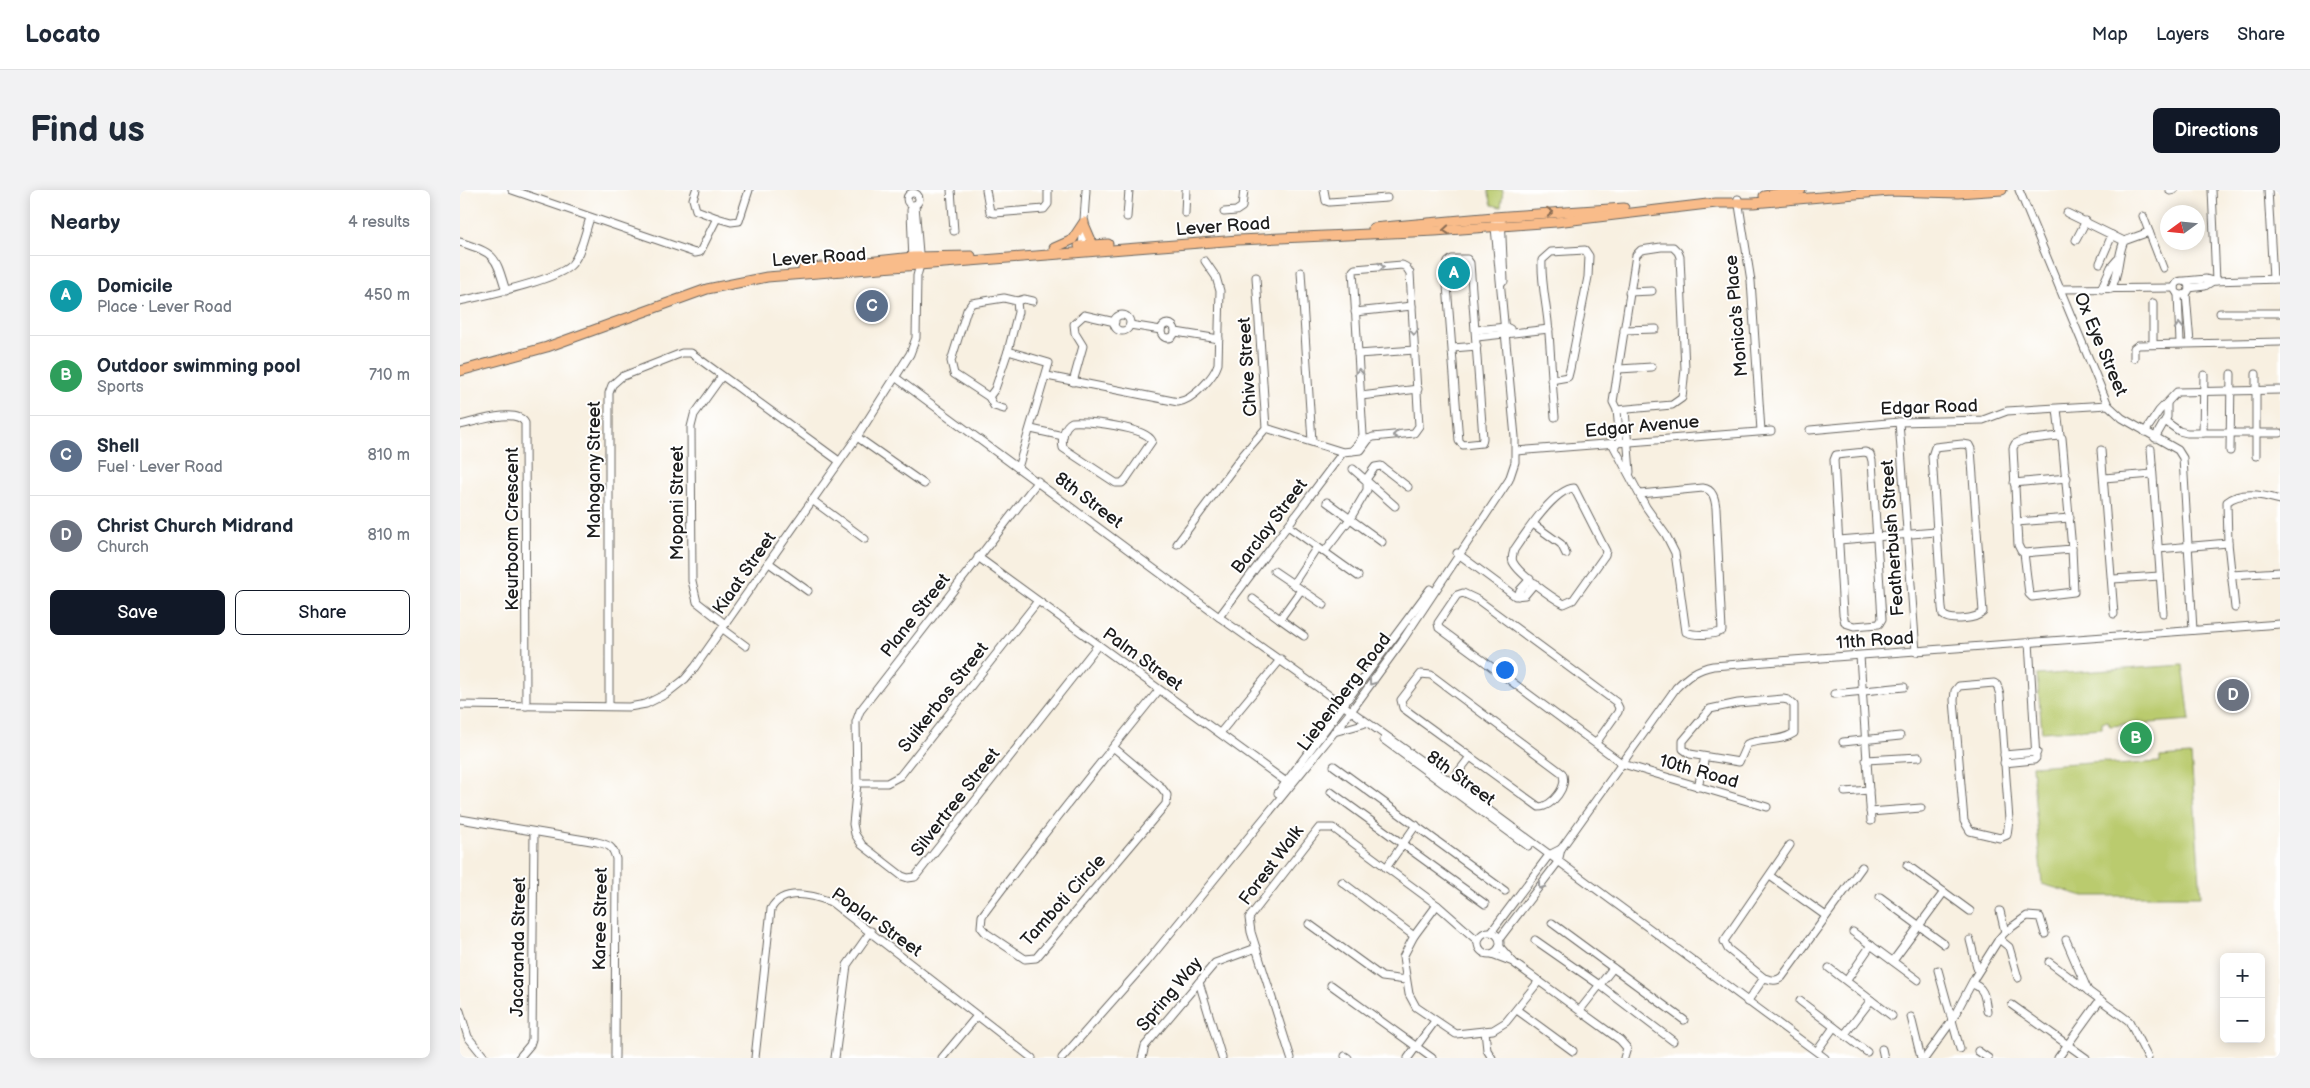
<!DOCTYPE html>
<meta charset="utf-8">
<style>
body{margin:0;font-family:"Balsamiq Sans",sans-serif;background:#f2f2f3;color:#1f2937}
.controls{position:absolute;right:15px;bottom:15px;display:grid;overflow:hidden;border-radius:8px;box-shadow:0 2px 12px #0003}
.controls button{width:45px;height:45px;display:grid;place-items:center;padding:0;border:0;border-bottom:1px solid #e0e1e3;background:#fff;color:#1f2937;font:25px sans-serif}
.compass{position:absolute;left:1700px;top:15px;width:45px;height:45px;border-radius:50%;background:#fff;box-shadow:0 2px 12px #0003;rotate:255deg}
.you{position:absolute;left:1044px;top:479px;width:18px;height:18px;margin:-12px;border:4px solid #fff;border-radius:50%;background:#1a73e8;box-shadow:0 0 0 8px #1a73e833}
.badge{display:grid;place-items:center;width:32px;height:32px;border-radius:50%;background:#111827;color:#fff;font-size:16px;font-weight:700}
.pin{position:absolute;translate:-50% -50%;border:2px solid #fff;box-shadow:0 1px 5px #0006}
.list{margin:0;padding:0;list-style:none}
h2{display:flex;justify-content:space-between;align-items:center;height:65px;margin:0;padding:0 20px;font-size:21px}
h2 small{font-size:16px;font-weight:400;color:#747a83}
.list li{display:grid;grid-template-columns:32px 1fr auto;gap:15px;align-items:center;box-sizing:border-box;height:80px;padding:0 20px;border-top:1px solid #e0e1e3}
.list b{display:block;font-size:19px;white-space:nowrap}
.list p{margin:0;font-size:16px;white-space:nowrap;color:#747a83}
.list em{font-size:16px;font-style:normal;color:#747a83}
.actions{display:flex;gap:10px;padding:15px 20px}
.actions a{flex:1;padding:11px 0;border:1px solid #111827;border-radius:8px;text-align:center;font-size:18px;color:#111827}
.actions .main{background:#111827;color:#fff}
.map{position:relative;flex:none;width:1820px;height:868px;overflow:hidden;border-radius:8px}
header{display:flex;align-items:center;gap:30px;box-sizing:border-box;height:70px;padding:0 25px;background:#fff;border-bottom:1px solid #e0e1e3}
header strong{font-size:24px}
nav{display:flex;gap:28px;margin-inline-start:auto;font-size:18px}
.intro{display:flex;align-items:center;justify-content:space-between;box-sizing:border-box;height:120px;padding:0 30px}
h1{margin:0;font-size:35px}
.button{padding:12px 22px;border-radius:8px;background:#111827;color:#fff;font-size:18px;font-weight:700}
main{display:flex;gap:30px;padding:0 30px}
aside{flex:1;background:#fff;border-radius:8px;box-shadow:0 2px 12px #0003}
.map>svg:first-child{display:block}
.green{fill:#bacb6e;stroke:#6b7445}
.water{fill:#69aedf;stroke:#42657e}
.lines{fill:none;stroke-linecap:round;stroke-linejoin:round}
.minor-casing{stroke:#696661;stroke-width:9}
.major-casing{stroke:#696661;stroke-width:11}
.minor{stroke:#fff;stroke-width:7}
.major{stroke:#f9bc8a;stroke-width:9}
.oneway{stroke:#8a6c53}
.oneway2{stroke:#999}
.labels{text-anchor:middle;stroke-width:4;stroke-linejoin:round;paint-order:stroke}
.street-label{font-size:18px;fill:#1c1c1c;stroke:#fff}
</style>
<header>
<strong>Locato</strong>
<nav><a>Map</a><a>Layers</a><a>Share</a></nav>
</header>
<div class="intro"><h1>Find us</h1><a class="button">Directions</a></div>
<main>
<aside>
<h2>Nearby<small>4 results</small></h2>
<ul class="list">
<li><span class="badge" style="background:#0f9aa8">A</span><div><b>Domicile</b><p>Place · Lever Road</p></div><em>450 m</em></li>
<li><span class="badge" style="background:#2e9e5b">B</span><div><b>Outdoor swimming pool</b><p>Sports</p></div><em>710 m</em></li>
<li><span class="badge" style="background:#5c6f8a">C</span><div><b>Shell</b><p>Fuel · Lever Road</p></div><em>810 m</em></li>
<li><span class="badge" style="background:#6b7280">D</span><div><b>Christ Church Midrand</b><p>Church</p></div><em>810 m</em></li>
</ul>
<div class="actions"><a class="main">Save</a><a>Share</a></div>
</aside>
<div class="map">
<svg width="1820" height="868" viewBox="0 0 1820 868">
<rect width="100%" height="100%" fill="#fff"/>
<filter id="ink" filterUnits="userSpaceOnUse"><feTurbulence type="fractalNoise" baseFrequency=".02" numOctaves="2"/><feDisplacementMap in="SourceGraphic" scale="10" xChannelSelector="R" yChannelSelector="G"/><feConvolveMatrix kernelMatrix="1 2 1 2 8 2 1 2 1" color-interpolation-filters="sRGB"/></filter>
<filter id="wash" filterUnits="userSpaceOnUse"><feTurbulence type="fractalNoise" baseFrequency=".0096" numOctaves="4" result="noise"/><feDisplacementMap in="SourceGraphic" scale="20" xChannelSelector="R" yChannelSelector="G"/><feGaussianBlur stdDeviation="1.12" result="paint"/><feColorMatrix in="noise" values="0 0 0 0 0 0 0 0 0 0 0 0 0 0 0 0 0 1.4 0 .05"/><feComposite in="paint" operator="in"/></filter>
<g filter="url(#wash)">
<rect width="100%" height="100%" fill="#f8f0e1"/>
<!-- green -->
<g class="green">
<path d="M 1028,0 L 1043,0 L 1041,17 L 1032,15 Z"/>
<path d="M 1723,475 L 1730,530 L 1650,536 L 1648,531 L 1642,532 L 1642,538 L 1582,542 L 1577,485 Z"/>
<path d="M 1731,565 L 1741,706 L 1623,706 L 1582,694 L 1572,576 L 1645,571 L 1656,575 L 1700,572 L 1700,567 Z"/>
</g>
<!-- water -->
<path class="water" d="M 1691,539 L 1692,554 L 1661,556 L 1661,541 Z"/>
</g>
<g filter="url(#ink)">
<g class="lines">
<!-- minor casing -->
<g class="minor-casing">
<g id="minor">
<path d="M 52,0 L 235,63 L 240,62 L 257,28 L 271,32 L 279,31 L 289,0"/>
<path d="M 236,0 L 233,9 L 236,20 L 257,28"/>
<path d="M 491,0 L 494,41"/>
<path d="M 526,0 L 530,22 L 535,23 L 584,19 L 588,14 L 588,0"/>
<path d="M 864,0 L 866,11 L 869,12 L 927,8"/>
<path d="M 1559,0 L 1648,215 L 1662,228 L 1718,260 L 1723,268 L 1733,440"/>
<path d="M 1752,0 L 1756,91"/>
<path d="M 1808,0 L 1813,89"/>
<path d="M 1710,1 L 1714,0"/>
<circle cx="453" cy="9" r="6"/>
<path d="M 1278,9 L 1291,91 L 1301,241"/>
<path d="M 451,20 L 453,72"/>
<path d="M 764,22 L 776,21 L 782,17 L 784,0"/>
<path d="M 725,23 L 726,0"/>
<path d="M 1607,23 L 1664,51"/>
<path d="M 1041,26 L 1044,91"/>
<path d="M 1683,26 L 1703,78"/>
<path d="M 667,27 L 669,0"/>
<path d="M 1616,50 L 1626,31"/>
<path d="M 0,52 C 36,64 35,65 46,101"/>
<path d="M 1201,57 L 1213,57 L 1218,62 L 1220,67 L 1225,179 L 1222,208 L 1212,215 L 1157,220 L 1153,212 L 1176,65 L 1181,60 Z"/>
<path d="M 622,60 L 626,0"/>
<path d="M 992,69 L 1007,69 L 1010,73 L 1023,248 L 1022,253 L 1003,255 L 999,251 L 986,82 L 988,72 Z"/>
<path d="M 1640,73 L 1652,45"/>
<path d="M 841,82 L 852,251"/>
<circle cx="1722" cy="98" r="7"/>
<path d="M 1725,91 L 1746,89 L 1753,91 L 1820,89"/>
<path d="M 1729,98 L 1745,96 L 1753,91"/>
<path d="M 1600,99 L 1715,98"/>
<path d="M 1641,99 L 1651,77 L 1657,70"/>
<path d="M 1651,99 C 1661,80 1656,70 1664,51 L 1689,42"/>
<path d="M 1169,102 L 1192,101"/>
<path d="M 1718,104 L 1720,153"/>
<path d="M 1726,104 L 1730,153"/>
<path d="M 0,111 C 22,106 99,90 112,74 C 122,62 125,42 130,28"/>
<path d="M 557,111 L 564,109 L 573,111"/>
<path d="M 895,122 L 952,116"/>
<path d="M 1760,123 L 1820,123"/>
<circle cx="662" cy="133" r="8"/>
<circle cx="708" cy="141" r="7"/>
<path d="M 670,135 L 701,140"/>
<path d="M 1016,140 L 1046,137 L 1050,139"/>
<path d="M 1164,140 L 1196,139"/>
<path d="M 716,142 L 759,149"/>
<path d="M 1017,147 L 1089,139"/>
<path d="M 1693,154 L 1693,113"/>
<path d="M 993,158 L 1017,156"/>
<path d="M 898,164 L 955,160"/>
<path d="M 1674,168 L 1674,158 L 1678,155 L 1820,152"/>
<path d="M 1159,179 L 1192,177"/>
<path d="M 1796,184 L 1796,266"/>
<path d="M 262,186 L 234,225 L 231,237 L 232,391 L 237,412 L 265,434"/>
<path d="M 587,186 L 718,212 C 733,210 754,187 758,174 L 760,101 L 756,87 L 745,71"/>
<path d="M 435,187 L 759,427 L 991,592 L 1365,868"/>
<path d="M 1091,190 L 1108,187 L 1110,179 L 1128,87 L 1129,66 L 1125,60 L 1091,62 L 1082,70 C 1081,91 1086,112 1088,132 C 1091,164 1092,195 1095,227"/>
<path d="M 613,192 L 623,156 L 615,143 L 614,134 L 624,125 L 655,132"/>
<path d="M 901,206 L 958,199"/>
<path d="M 529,207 L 535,199 L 548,161 L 589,173 L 558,278"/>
<path d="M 544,219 L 534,216 L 529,207 L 494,184 L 491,171 L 507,120 L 512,113 L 544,108 L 557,111 L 558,122 L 548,161"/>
<path d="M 1597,219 L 1600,245"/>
<path d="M 1157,220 L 1160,252"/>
<path d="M 1165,220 L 1170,282"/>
<path d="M 1705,231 L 1719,241 L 1727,243 L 1820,243"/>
<path d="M 612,232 C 628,231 686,237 692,251 L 666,289 L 662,293 L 656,293 L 603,258 C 601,249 604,236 612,232 Z"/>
<path d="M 1439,232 L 1456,462"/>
<path d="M 0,235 C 15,232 57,217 65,233 L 66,516"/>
<path d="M 806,238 L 883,262 L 901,260 L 909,249"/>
<path d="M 571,239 L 603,246"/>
<path d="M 1350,240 L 1439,232 L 1523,230 L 1547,221 L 1648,215"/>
<path d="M 1685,242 L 1699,221 L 1717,202 L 1820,200"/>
<path d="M 1743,243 L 1744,185"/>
<path d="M 1599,246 L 1563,250 L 1555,254 L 1553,258 L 1558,355 L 1561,361 L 1564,363 L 1612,359 L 1602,248"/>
<path d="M 397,247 L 464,294"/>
<path d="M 1695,248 L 1707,227 L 1707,213"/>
<path d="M 1152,253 L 1186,317 L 1206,345 L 1215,363 L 1226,442 C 1235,446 1253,445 1262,441 L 1256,318 C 1255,309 1253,299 1243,298 L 1180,304"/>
<path d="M 1502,254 L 1509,255 L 1511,259 L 1523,422 C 1516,429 1491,432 1483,425 L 1482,418 L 1472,266 L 1475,257 Z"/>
<path d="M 1691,259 L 1703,423"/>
<path d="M 1641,260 L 1654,424"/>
<path d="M 892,261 L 899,253 L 903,245 L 893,81 L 895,79 L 942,75 L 946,77 L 950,83 L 959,236 L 954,243 L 913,247 L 909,249 L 902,248"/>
<path d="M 1056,261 L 1311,241"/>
<path d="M 1770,261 L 1771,184"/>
<path d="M 1405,262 L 1410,264 L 1412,271 L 1422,429 L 1419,434 L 1394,436 L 1385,433 L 1383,424 L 1374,270 L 1376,265 Z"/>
<path d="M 893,279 L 935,316"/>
<path d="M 1644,288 L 1692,284"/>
<path d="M 578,291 L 400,521 L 396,532 L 397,593 L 393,634 L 395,644 L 402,655 L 442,686 L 448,688 L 455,687 L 638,455"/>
<path d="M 1554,293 L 1607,288"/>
<path d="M 1114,298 L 1146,361 L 1145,365 L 1113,410 L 1104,414 C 1091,407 1059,384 1053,372 C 1051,367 1053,365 1054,360 C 1065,344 1094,299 1114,298 Z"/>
<path d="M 352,310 L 405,349"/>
<path d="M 867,312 L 922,352"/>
<path d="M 1556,332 L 1610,328"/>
<path d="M 1073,334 L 1101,354 L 1106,364"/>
<path d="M 828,336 L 898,386"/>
<path d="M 1379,350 L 1476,342"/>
<path d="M 717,354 L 783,265 L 806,238 L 796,87"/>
<path d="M 1698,359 L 1768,353"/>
<path d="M 865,361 L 890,329 L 907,300 L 907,288 L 915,277 L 921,276 L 948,297"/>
<path d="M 997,363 L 1055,406 L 1065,405 L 1075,393"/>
<path d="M 1564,363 L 1569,404 L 1572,407 L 1614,402 L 1612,359"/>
<path d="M 518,367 L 829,594"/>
<path d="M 309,373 L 348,401"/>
<path d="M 814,381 L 864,415"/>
<path d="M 1771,385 L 1820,382"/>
<path d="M 1653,389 L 1700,386"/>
<path d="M 833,394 L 857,357"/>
<path d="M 841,400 L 820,429 L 844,446"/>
<path d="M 1058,406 L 1060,400 L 1070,389"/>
<path d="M 793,409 L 820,429"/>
<path d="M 1775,418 L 1768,353 L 1767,312 C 1781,300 1804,305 1820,310"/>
<path d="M 759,427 L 883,262"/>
<path d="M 263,439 L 286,456"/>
<path d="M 1400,466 L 1411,631"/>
<path d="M 961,484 L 971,485 L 1102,583 C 1109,596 1092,617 1079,617 L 943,518 L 941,510 Z"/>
<path d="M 1534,493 L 1537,495 L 1540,505 L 1549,630 L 1547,645 L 1540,648 L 1510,641 L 1504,631 L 1494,510 L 1495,501 L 1499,496 Z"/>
<path d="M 1374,504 L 1444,497"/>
<path d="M 1323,509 L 1328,510 L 1334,515 L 1334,543 C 1321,552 1302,548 1287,554 L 1279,572 L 1230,564 L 1223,559 L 1223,551 L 1250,519 L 1278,513 Z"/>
<path d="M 0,515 L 169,517 L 186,514 L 206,504 L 225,489 L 235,477 L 397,247 L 450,164 L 456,148 L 457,86 L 460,75 L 455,15"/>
<path d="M 149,516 L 149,203 L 152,195 L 161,187 L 222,163 L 231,163 L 379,271"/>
<path d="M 874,542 L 903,534"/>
<path d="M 760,543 L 821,469"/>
<path d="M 924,550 L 1068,656"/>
<path d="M 1383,552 L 1440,546"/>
<path d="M 1136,553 L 1158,522 L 1159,518 L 1156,512 L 1018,410 L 1003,403 L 997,405 L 978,433 L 979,438 L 1163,574 L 1307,617"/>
<path d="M 653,557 L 701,597 L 707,605 L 706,614 L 576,768 L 565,769 L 526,743 L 521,737 L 522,726 C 579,649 639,574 699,500"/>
<path d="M 1544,565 L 1577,562"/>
<path d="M 1406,570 L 1459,567"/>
<path d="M 1544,573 L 1574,570 L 1576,568 L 1569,452"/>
<path d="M 874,576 L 1045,701"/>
<path d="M 397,593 L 427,593 L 440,586 L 578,411"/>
<path d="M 989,594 L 1010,567"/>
<path d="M 1238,597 L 1245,567"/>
<path d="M 871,602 L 1025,714"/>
<path d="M 1385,602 L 1409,600"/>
<path d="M 818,603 L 970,399"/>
<path d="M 1410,622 L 1461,618"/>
<path d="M 0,629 L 137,652 C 149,655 153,656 156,669 L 155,868"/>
<path d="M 1330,655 L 1264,751 L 1268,759 L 1304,788 C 1311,790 1316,792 1322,787 L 1402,677"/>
<path d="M 1447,675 L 1510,721"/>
<path d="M 926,678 L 956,635"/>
<path d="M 1310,686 L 1366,726"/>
<path d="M 882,692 L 954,746"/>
<path d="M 1420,707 L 1484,754"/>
<path d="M 977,715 L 954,746 L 943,767 L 949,804 L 956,817 L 996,844 L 1033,840 L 1046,832 L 1079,791"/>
<path d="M 1540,721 L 1545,742"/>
<path d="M 1092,733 L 1224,830"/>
<path d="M 849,734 L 922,787 L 946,790"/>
<path d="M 1032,741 L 1089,665 L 1101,659"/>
<circle cx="1029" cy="753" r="11"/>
<path d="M 1393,742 L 1458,790"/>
<path d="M 1040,748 L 1098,672 L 1101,659 L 1216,498 C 1228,486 1237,479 1253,476 L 1820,434"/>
<path d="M 1539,749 L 1549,757 L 1558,788"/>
<path d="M 1075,750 L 1141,796 L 1213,851"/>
<path d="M 1510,750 L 1518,781"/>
<path d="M 1606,750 L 1628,801"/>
<path d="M 1040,757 L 1054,773 L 1160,850 L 1167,858 L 1164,868"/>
<path d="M 1032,764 L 1053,772"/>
<path d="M 1433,771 L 1484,702"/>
<path d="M 1589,772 L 1669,831 L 1688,868"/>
<path d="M 1369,778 L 1432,826"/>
<path d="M 1478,780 L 1500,859"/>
<path d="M 1387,790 L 1411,755"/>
<path d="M 739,792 L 762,868"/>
<path d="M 1512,794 C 1525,797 1525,809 1527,821"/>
<path d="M 871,795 L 972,868"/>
<path d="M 1340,811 L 1407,862"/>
<path d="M 1287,812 L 1304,788"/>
<path d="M 1552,815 L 1626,868"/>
<path d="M 1057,820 L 1113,861"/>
<path d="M 1120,820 L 1153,778"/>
<path d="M 0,821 L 8,847 L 25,868"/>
<path d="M 1451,827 L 1461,868"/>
<path d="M 1025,841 L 1027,860 L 1032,868"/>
<path d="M 1385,844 L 1411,810"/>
<path d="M 1422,859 L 1424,868"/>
<path d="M 1357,861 L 1374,837"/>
<path d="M 1518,861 L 1528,868"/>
<path d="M 885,866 L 888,868"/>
<path d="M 59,868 L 70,855 L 72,849 L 74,642"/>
<path d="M 295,868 L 311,719 C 323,697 352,705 371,712 L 572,868"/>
<path d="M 375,868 L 387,775 L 411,741"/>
<path d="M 482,868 L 517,826"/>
<path d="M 602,868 L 686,773 L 889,524 L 942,451 L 1049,290 L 1055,272 L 1055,247 L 1034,27"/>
<path d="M 682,868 L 685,856 L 755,773 L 796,758"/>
<path d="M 831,868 L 791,742 L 789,728 L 859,638 L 873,638 L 977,715 L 1018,751"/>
<path d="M 948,868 L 975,831"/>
<path d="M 1465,868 L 1491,832 L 1515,787 L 1539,749 L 1545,742 L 1567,726 L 1580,727 L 1585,744"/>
<path d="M 1598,868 L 1640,810"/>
</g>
</g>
<!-- major casing -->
<g class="major-casing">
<g id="major">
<path d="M 1304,6 L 1341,0"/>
<path d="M 624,34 L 633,55"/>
<path d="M 913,38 L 1034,27 L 1164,18"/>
<path d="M 619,56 L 648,54"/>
<path d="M 594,58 L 612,50 L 624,32"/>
<path d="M 343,79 L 453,67 L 511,66"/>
<path d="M 0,181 L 87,157 L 247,99 L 307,87 L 778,50 L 975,41 L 1096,32 L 1256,13 L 1293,13 L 1430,1 L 1498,3 L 1542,0"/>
</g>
</g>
<!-- minor -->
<use href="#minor" class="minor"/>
<!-- major -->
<use href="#major" class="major"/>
</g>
<!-- one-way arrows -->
<defs><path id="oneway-chevron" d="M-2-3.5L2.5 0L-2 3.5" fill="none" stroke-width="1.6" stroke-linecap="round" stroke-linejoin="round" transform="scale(1.25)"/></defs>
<g class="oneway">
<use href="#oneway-chevron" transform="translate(1090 22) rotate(-5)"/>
<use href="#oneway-chevron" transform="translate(986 40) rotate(175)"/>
</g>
<g class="oneway2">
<use href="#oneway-chevron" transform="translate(921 77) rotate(-4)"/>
<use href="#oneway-chevron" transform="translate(1719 136) rotate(-92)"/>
<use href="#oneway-chevron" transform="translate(954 142) rotate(86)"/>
<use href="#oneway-chevron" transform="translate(899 182) rotate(-94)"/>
<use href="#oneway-chevron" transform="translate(936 245) rotate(175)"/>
<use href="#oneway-chevron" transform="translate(912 492) rotate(126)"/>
<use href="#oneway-chevron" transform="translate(1081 696) rotate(126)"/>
</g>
</g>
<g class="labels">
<!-- street labels -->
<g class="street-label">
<text transform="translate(763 36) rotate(-4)" y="6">Lever Road</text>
<text transform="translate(359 67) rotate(-4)" y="6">Lever Road</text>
<text transform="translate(1276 126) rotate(-95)" y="6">Monica's Place</text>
<text transform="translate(1641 154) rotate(67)" y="6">Ox Eye Street</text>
<text transform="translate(787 177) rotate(-94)" y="6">Chive Street</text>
<text transform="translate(1469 217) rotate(-2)" y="6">Edgar Road</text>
<text transform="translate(1182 236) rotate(-5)" y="6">Edgar Avenue</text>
<text transform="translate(134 280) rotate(-90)" y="6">Mahogany Street</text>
<text transform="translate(629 310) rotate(37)" y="6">8th Street</text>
<text transform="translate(217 313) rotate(-90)" y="6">Mopani Street</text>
<text transform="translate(809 336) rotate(-53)" y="6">Barclay Street</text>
<text transform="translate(52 339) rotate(-90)" y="6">Keurboom Crescent</text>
<text transform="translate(1432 348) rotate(-94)" y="6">Featherbush Street</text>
<text transform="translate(284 383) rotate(-55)" y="6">Kiaat Street</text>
<text transform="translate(455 425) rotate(-52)" y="6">Plane Street</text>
<text transform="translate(1415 450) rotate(-4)" y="6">11th Road</text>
<text transform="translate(683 469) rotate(36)" y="6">Palm Street</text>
<text transform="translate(884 502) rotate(-53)" y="6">Liebenberg Road</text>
<text transform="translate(483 507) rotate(-52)" y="6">Suikerbos Street</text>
<text transform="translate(1239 581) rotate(16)" y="6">10th Road</text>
<text transform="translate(1001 588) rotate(36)" y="6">8th Street</text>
<text transform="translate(495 612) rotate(-52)" y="6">Silvertree Street</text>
<text transform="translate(811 675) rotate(-53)" y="6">Forest Walk</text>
<text transform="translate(603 710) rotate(-48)" y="6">Tamboti Circle</text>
<text transform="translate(140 729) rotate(-89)" y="6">Karee Street</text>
<text transform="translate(417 732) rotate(35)" y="6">Poplar Street</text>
<text transform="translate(58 757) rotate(-89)" y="6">Jacaranda Street</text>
<text transform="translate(709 804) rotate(-50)" y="6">Spring Way</text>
</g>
</g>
</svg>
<div class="controls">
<button>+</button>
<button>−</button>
</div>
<svg class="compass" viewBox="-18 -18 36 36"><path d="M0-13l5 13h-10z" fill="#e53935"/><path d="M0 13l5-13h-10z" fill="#747a83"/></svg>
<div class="you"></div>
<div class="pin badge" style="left:994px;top:83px;background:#0f9aa8">A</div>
<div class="pin badge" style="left:1676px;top:548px;background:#2e9e5b">B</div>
<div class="pin badge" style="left:412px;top:116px;background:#5c6f8a">C</div>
<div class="pin badge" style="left:1773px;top:505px;background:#6b7280">D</div>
</div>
</main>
